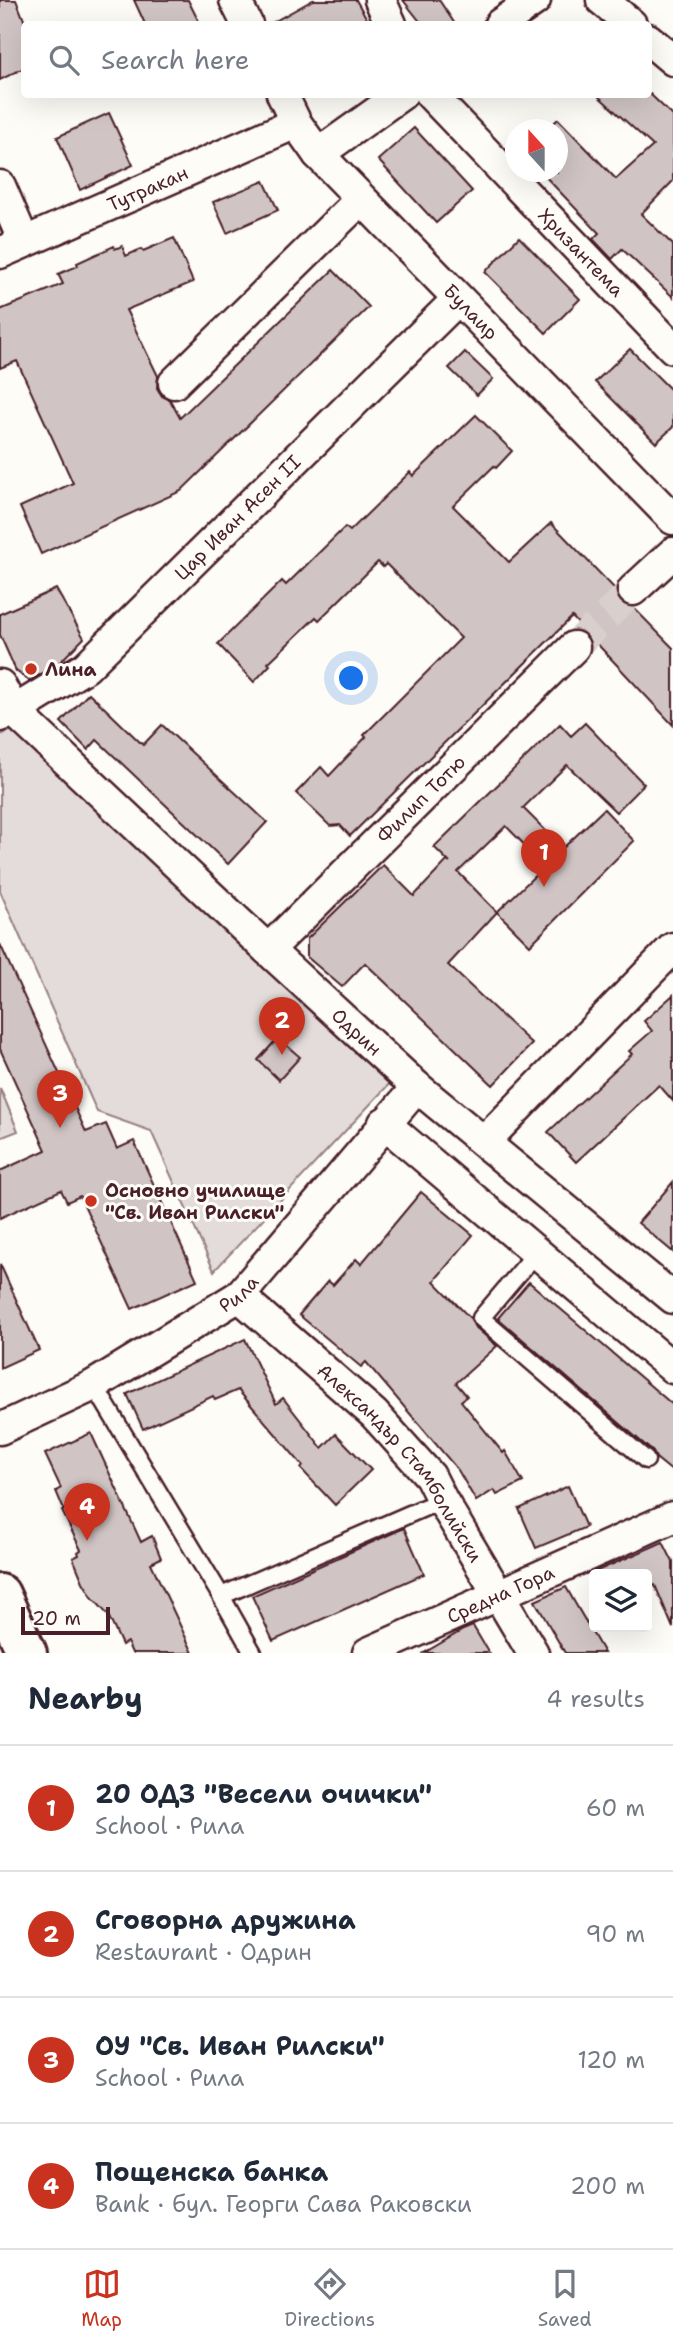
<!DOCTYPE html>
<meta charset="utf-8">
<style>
body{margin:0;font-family:"Shantell Sans",sans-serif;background:#f2f2f3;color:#1f2937}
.controls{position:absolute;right:21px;bottom:21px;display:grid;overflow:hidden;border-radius:7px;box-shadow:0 7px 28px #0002}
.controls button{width:63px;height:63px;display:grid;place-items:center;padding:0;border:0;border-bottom:2px solid #e0e1e3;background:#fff;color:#1f2937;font:35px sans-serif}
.compass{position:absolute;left:505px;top:119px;width:63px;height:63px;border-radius:50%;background:#fff;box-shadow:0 7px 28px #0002;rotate:339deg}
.scale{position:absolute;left:21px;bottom:18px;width:89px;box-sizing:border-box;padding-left:7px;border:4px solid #4a1f2b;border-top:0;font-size:19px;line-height:24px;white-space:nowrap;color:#4a1f2b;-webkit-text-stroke:5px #fdfcf7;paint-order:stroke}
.you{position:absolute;left:352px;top:679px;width:24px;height:24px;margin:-18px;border:5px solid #fff;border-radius:50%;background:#1a73e8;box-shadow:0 0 0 10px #1a73e833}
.badge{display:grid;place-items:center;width:46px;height:46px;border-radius:50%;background:#c8321e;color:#fff;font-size:23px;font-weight:700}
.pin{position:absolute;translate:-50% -58px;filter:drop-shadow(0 2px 4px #0008)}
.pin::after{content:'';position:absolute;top:37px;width:24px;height:21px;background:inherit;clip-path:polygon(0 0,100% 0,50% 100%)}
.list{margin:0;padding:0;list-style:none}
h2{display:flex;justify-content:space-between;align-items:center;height:91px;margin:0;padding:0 28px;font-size:30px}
h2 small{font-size:23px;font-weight:400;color:#747a83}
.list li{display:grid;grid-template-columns:46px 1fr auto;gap:21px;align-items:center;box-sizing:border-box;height:126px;padding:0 28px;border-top:2px solid #e0e1e3}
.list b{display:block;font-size:26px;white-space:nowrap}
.list p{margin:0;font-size:23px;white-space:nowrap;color:#747a83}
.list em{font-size:23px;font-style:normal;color:#747a83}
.icon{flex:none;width:38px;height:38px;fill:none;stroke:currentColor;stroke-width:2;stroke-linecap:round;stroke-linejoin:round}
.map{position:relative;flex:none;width:673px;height:1653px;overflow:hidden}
.search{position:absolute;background:#fff;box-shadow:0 7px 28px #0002;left:21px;right:21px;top:21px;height:77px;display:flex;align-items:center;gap:18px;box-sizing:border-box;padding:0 24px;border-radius:7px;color:#747a83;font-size:26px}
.sheet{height:595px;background:#fff}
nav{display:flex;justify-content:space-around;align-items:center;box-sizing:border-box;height:98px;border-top:2px solid #e0e1e3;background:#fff;font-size:19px;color:#747a83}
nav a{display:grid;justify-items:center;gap:4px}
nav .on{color:#c8321e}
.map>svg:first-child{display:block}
.green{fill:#e3dcda;stroke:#967e82;stroke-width:2}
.building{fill:#d0c5c4;stroke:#4a1f2b;stroke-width:2;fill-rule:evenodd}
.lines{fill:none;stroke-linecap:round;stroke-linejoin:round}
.street-tunnel{stroke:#d9d0ce;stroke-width:30;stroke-dasharray:30 15;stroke-linecap:butt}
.lane-casing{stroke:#4a1f2b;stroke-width:21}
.street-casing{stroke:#4a1f2b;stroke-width:35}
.primary-casing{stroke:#4a1f2b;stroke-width:44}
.lane{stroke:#fdfcf7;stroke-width:16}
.street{stroke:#fdfcf7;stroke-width:30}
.primary{stroke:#fdfcf7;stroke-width:38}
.poi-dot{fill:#c8321e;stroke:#fdfcf7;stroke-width:2.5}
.labels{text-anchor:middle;stroke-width:6;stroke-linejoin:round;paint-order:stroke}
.street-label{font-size:19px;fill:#4a1f2b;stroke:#fdfcf7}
.poi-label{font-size:19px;font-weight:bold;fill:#4a1f2b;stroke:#fdfcf7;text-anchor:start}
</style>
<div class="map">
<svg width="673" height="1653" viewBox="0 0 673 1653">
<rect width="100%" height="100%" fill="#fdfcf7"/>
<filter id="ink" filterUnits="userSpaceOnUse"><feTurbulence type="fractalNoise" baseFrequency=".0143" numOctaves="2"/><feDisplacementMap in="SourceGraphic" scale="14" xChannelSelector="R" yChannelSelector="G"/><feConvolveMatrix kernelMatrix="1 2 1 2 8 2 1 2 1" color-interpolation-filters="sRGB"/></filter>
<g filter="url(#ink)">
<!-- green -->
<g class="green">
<path d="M 13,730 L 249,955 L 393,1080 L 214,1271 L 151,1131 L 97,1112 L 0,891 L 0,735 Z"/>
<path d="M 0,1088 L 18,1131 L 0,1138 Z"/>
</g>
<!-- building -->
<g class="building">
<path d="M 0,0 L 16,0 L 24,20 L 24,68 L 0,80 Z"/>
<path d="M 134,0 L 188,0 L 200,24 L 145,24 Z"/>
<path d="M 313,0 L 356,0 L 370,24 L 270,24 Z"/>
<path d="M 403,0 L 439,0 L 455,24 L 422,24 Z"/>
<path d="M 596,94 L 650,94 L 673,116 L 673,181 L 641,214 L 673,245 L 673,297 L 622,249 L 612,259 L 593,239 L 599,233 L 541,172 L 557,172 L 557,130 L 547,130 L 558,119 L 616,179 L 653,146 Z"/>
<path d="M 109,113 L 133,165 L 80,190 L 57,137 Z"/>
<path d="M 414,128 L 472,191 L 436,223 L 378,160 Z"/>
<path d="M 264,181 L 278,210 L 227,233 L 213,202 Z"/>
<path d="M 519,237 L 580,299 L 546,333 L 485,272 Z"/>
<path d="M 174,238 L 193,282 L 126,310 L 158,376 L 157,388 L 162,396 L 170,400 L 180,418 L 333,270 L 369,307 L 181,491 L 41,554 L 20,507 L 73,483 L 17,361 L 0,368 L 0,310 L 63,284 L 58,274 L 78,266 L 77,263 L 114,246 L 115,249 L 122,246 L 126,256 L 141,249 L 143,251 Z"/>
<path d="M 630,349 L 673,392 L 673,427 L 656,443 L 595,382 Z"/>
<path d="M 465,352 L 493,379 L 477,395 L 449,368 Z"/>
<path d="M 476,415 L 512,451 L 496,468 L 494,466 L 453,506 L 509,562 L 551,523 L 616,590 L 621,602 L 633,607 L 673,648 L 673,725 L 572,617 L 350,836 L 340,825 L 330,826 L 296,793 L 321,767 L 329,776 L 366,737 L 364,735 L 461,638 L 386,564 L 383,567 L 378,562 L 319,620 L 316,617 L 268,663 L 270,665 L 254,682 L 218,644 L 282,581 L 286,585 L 345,527 L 350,531 L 410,472 L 413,476 Z"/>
<path d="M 56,589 L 84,638 L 59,663 L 31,680 L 28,680 L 16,671 L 0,635 L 0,614 Z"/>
<path d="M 89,693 L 143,745 L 162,725 L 267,822 L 228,864 L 97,740 L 88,750 L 61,722 Z"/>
<path d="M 585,723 L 644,784 L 616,812 L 567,765 L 523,808 L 563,848 L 604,809 L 634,841 L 530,945 L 497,912 L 448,965 L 532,1044 L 493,1085 L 365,963 L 342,987 L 307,957 L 307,939 L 383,865 L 414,896 L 447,861 L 450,863 L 434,847 L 560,724 L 571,736 ZM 506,826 L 545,866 L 497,912 L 458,872 Z"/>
<path d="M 0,944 L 86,1132 L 106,1124 L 117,1149 L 134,1141 L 197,1280 L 132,1309 L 80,1196 L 67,1202 L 61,1190 L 0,1218 L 0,1171 L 46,1150 L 0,1049 Z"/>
<path d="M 673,995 L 673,1101 L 659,1085 L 576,1162 L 548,1132 L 632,1054 L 629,1051 L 652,1031 L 644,1021 Z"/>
<path d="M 278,1038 L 300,1057 L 279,1080 L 258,1060 Z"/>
<path d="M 673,1182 L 673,1252 L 638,1223 Z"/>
<path d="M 421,1192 L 473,1235 L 434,1281 L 471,1319 L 474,1326 L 497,1346 L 456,1383 L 467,1396 L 461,1401 L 503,1453 L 505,1451 L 523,1482 L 497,1495 L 494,1490 L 476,1501 L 458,1470 L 366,1362 L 361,1367 L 299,1315 L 328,1281 L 333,1285 L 356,1259 L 361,1264 Z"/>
<path d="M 0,1264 L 39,1350 L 0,1368 Z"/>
<path d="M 529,1282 L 673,1405 L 673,1472 L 656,1458 L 653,1452 L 498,1318 Z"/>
<path d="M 245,1339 L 276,1404 L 283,1398 L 322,1448 L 336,1434 L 371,1470 L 335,1505 L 301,1469 L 303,1466 L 238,1390 L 215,1400 L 213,1396 L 143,1429 L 127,1394 Z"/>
<path d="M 91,1433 L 141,1542 L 152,1536 L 161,1558 L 151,1563 L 193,1653 L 132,1653 L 127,1642 L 122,1645 L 108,1615 L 92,1597 L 83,1582 L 73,1558 L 79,1555 L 78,1552 L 81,1550 L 62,1511 L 64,1510 L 56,1491 L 61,1488 L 45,1454 Z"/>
<path d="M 568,1486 L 586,1527 L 536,1548 L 519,1509 Z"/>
<path d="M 404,1528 L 424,1574 L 273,1641 L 252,1596 Z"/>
<path d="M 663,1542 L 673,1562 L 673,1628 L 655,1585 L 647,1589 L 647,1574 L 590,1574 Z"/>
<path d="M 566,1587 L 575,1603 L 604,1653 L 565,1653 L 535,1601 Z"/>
<path d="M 473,1626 L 489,1653 L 424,1653 L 463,1630 Z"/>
</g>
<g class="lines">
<!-- street-tunnel -->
<path class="street-tunnel" d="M 574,647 L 633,590"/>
<!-- lane casing -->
<g class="lane-casing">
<g id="lane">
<path d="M 537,1252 L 481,1318 L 646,1460"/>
<path d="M 94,1385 L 221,1596 L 253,1653"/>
<path d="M 221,1596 L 442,1500"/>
</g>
</g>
<!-- street casing -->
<g class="street-casing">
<g id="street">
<path d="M 235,0 L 247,24"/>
<path d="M 380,0 L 391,24"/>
<path d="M 602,0 L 631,24"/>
<path d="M 500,24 L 535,0"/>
<path d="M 648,39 L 673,60"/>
<path id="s1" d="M 282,94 L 296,123 L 318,154 L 673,519"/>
<path id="s2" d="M 430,94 L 673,348"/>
<path d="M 318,154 L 402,94"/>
<path d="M 0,186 L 24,242"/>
<path id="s3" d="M 0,253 L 296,123"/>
<path d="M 174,383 L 360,200"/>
<path d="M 633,590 L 673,553"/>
<path id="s4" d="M 0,685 L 14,711 L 268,950 L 417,1087 L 673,1298"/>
<path id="s5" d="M 0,716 L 14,711 L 86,667 L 458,299"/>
<path id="s6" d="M 268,950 L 574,647"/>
<path d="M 384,1123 L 673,1368"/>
<path d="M 485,1141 L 673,948"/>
<path id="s7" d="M 239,1296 L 374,1414 L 430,1476 L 442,1500 L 533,1653"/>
<path id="s8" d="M 0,1429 L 94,1385 L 239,1296 L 417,1087"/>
<path id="s9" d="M 368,1653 L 673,1517"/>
</g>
</g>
<!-- primary casing -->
<g class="primary-casing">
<path id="primary" d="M 0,1594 L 27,1653"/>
</g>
<!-- lane -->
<use href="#lane" class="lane"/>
<!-- street -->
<use href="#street" class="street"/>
<!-- primary -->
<use href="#primary" class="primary"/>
</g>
</g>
<!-- markers -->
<g class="poi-dot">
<circle cx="31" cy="669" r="7"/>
<circle cx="91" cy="1201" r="7"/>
</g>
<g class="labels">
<!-- street labels -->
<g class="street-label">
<text dy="7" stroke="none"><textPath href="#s3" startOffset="161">Тутракан</textPath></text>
<text dy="7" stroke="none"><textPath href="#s2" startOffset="219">Хризантема</textPath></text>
<text dy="7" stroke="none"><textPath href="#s1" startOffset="290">Булаир</textPath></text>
<text dy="7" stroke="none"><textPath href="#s5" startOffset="312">Цар Иван Асен II</textPath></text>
<text dy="7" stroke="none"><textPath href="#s6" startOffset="215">Филип Тотю</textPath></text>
<text dy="7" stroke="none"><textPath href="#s4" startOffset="499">Одрин</textPath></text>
<text dy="7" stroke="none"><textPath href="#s8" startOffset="275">Рила</textPath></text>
<text dy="7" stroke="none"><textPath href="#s7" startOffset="234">Александър Стамболийски</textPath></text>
<text dy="7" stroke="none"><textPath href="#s9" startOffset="145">Средна Гора</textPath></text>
</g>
<!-- poi labels -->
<g class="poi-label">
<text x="45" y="676">Лина</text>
<text x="105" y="1197">Основно училище<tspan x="105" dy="22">"Св. Иван Рилски"</tspan></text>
</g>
</g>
</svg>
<div class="controls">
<button><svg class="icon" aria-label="layers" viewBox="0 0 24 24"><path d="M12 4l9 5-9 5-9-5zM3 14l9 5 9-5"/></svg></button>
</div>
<svg class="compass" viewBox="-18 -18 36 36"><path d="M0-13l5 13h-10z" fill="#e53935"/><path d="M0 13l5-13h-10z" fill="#747a83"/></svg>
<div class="scale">20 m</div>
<div class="you"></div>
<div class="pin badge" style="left:544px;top:887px">1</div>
<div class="pin badge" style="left:282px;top:1055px">2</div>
<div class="pin badge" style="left:60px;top:1128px">3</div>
<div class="pin badge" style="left:87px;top:1541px">4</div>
<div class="search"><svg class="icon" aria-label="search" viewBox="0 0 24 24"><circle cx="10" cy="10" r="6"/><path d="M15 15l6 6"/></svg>Search here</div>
</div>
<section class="sheet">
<h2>Nearby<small>4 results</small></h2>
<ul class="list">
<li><span class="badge">1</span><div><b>20 ОДЗ &quot;Весели очички&quot;</b><p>School · Рила</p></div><em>60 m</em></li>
<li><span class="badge">2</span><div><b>Сговорна дружина</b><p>Restaurant · Одрин</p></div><em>90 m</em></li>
<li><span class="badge">3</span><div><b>ОУ &quot;Св. Иван Рилски&quot;</b><p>School · Рила</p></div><em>120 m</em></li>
<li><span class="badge">4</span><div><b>Пощенска банка</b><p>Bank · бул. Георги Сава Раковски</p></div><em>200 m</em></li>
</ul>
</section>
<nav>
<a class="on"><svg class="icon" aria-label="map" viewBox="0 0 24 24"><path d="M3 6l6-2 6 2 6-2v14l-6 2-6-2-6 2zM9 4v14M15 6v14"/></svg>Map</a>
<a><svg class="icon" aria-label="directions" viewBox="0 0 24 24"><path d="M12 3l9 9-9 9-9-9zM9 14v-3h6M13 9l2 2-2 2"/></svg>Directions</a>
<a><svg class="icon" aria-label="saved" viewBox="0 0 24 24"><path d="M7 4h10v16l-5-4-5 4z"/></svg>Saved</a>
</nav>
